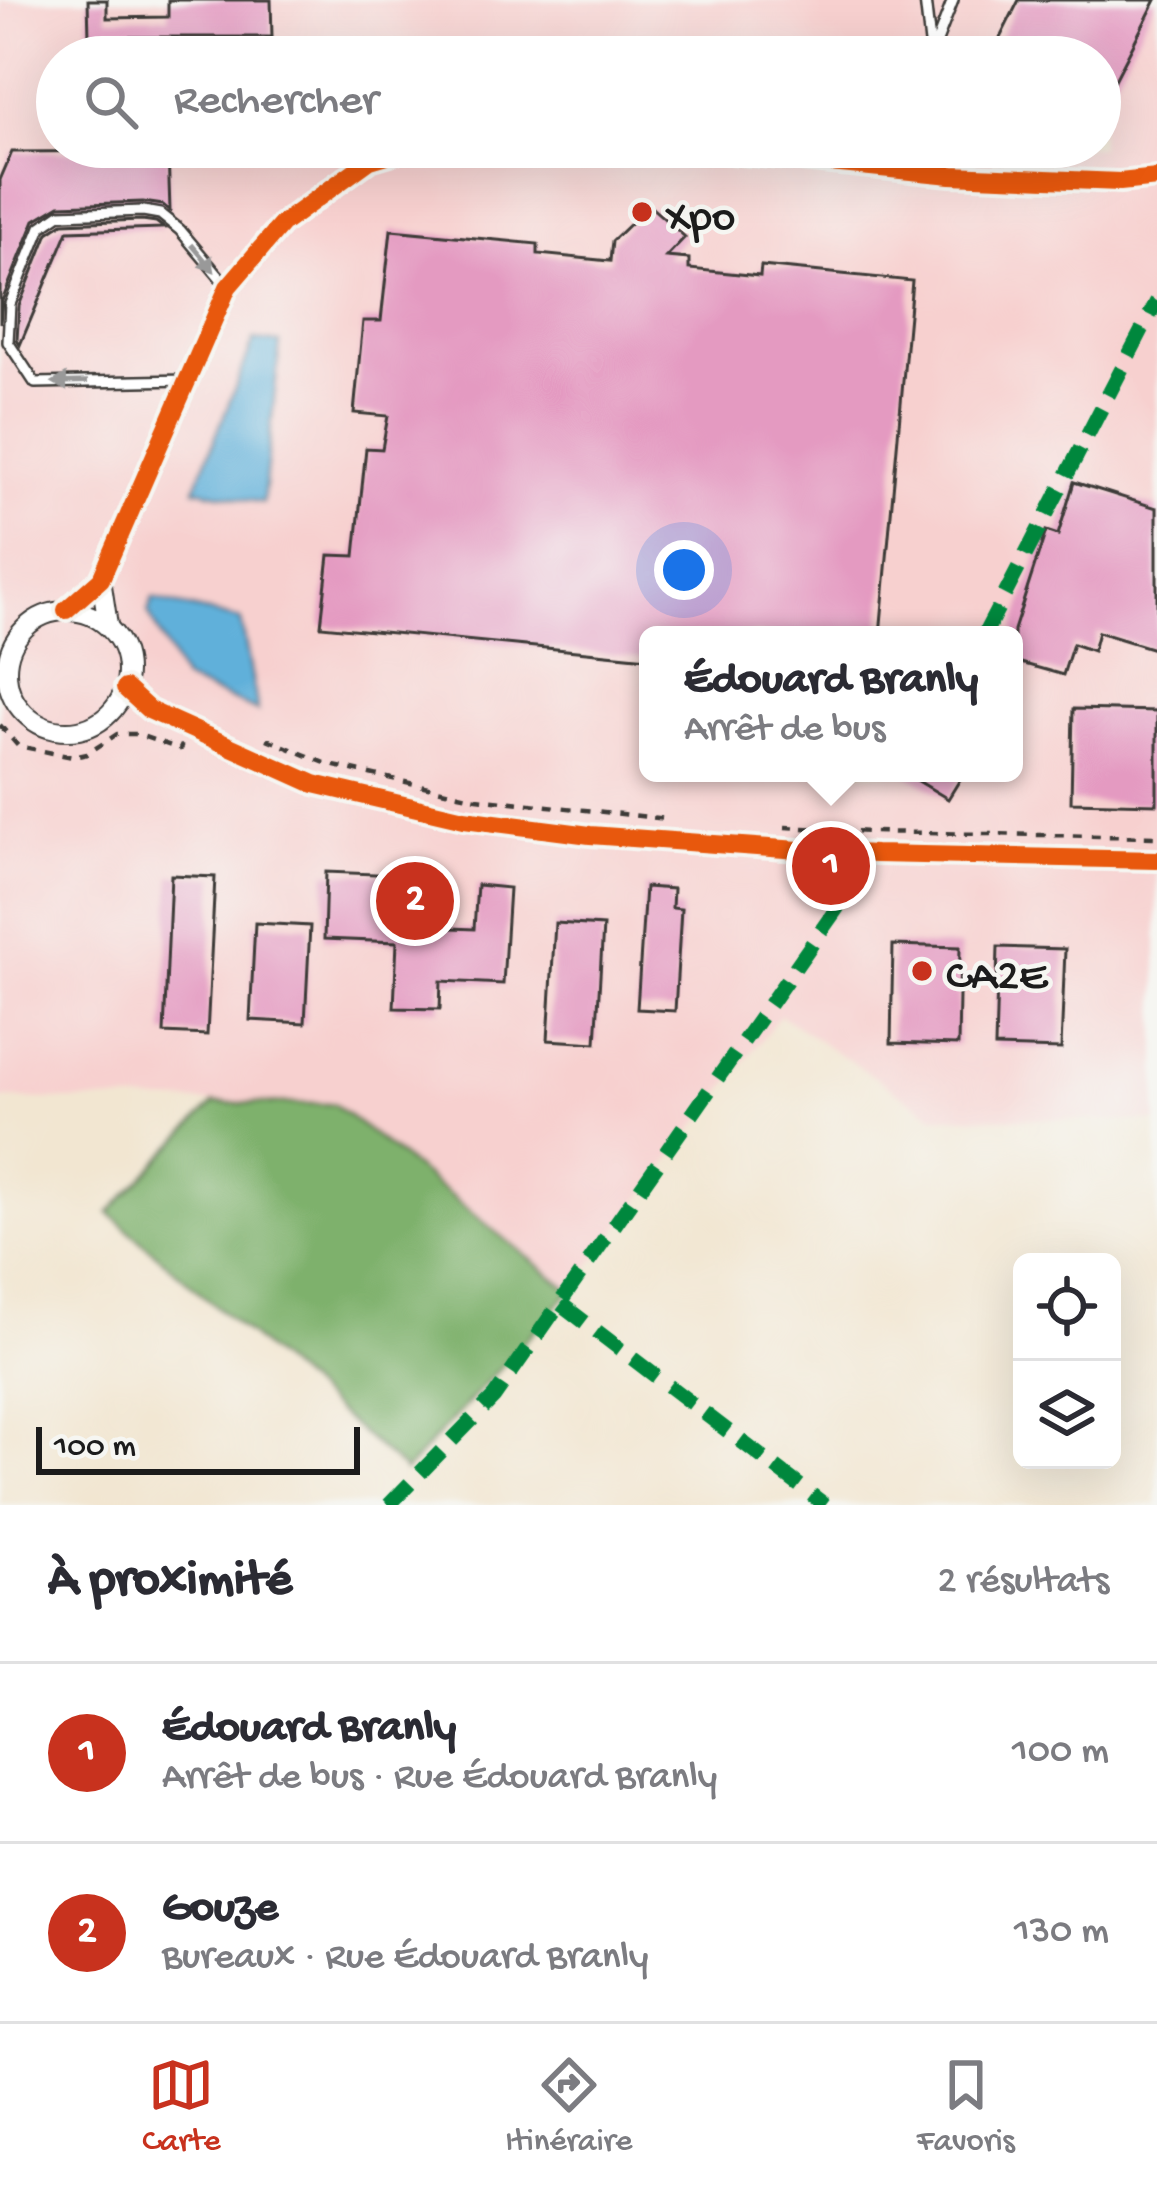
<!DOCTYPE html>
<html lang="fr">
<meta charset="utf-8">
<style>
body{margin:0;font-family:"Gochi Hand",sans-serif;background:#f7f7f7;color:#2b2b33}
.controls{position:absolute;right:36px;bottom:36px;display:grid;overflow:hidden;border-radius:18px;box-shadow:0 12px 48px #0002}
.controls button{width:108px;height:108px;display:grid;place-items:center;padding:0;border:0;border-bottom:3px solid #e1e1e2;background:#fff;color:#2b2b33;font:60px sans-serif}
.scale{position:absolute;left:36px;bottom:30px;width:324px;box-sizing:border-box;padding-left:12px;border:6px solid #1c1c1c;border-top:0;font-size:33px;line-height:42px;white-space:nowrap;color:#1c1c1c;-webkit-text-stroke:9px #f6f6f2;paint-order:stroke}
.you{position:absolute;left:684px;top:570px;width:42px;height:42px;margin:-30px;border:9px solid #fff;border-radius:50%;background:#1a73e8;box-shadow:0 0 0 18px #1a73e833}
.badge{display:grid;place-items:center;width:78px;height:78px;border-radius:50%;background:#c8321e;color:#fff;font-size:39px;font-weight:700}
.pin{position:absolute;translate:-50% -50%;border:6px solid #fff;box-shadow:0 3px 12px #0006}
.popup{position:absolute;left:639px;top:626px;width:384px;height:156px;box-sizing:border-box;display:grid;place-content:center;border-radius:18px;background:#fff;filter:drop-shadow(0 3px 9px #0005);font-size:39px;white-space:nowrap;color:#7c7c81}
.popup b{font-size:45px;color:#2b2b33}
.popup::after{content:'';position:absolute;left:50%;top:100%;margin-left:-24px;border:24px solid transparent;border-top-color:#fff}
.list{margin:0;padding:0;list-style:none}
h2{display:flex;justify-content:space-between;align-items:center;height:156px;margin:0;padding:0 48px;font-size:51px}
h2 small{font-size:39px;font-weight:400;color:#7c7c81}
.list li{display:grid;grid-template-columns:78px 1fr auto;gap:36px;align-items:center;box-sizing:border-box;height:180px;padding:0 48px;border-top:3px solid #e1e1e2}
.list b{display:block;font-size:45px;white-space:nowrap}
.list p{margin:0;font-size:39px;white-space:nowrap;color:#7c7c81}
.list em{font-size:39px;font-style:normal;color:#7c7c81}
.icon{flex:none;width:66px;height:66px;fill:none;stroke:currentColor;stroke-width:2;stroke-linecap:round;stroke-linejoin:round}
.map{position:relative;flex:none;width:1157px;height:1505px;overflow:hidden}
.search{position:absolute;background:#fff;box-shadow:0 12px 48px #0002;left:36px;right:36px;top:36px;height:132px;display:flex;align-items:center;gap:30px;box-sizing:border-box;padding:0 42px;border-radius:66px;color:#7c7c81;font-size:45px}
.sheet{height:516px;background:#fff}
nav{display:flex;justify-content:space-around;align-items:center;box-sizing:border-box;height:168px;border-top:3px solid #e1e1e2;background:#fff;font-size:33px;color:#7c7c81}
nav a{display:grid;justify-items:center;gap:6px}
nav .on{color:#c8321e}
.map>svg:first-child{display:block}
.built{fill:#f7d0cf;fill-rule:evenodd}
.forest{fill:#7eb16c;stroke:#4d6644;stroke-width:3}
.water{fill:#60b0da;stroke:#3e667b;stroke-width:3}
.building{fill:#e49ac1}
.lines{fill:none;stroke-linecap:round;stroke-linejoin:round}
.lane-casing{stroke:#3c3a37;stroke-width:14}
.street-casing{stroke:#3c3a37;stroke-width:22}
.path{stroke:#3c3a37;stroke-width:4.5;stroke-dasharray:9 9;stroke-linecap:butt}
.lane{stroke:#fff;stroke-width:9}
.street{stroke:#fff;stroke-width:18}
.quiet{stroke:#00873e;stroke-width:15;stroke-dasharray:30 15;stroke-linecap:butt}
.cycleway-casing{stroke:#f6f6f2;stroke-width:26}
.cycleway{stroke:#e8590c;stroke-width:18}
.oneway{fill:#999}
.poi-dot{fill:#c8321e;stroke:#f6f6f2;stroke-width:4.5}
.labels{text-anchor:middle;stroke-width:9;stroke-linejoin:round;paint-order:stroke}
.poi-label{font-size:45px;fill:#1c1c1c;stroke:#f6f6f2;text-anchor:start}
</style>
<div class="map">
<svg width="1157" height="1505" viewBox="0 0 1157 1505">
<rect width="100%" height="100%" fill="#f6f6f2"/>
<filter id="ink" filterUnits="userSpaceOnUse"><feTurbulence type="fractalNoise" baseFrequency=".00833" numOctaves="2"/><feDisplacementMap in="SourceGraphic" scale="24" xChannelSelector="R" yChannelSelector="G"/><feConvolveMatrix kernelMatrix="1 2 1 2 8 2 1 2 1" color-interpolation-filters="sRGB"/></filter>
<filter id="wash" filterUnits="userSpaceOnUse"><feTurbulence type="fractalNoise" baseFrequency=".004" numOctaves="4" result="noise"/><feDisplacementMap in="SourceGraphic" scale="48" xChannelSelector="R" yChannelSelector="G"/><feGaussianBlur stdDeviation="2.7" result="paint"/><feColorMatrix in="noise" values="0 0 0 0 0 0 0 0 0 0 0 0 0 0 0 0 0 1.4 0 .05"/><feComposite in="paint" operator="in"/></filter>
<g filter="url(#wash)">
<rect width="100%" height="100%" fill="#f2e6d1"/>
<!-- built -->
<path class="built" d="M 0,0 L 1157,0 L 1157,1122 L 934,1116 L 780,1015 L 571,1291 L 334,1104 L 0,1099 ZM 57,57 L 1100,57 L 1100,147 L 57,147 ZM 648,635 L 1014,635 L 1014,773 L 648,773 Z"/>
<!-- forest -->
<path class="forest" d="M 214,1103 L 334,1104 L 571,1291 L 405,1471 L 109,1213 Z"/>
<!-- water -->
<g class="water">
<path d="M 254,340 L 280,343 L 263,503 L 195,489 Z"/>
<path d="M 153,599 L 241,620 L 258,711 L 183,680 L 148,612 Z"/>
</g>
<g id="blocks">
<!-- building -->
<g class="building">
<path d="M 88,0 L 107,0 L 107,18 L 168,17 L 168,0 L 271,0 L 272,37 L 89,37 Z"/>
<path d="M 1019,0 L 1156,0 L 1100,109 L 1100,57 L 1009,57 L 994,50 Z"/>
<path d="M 168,151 L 170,211 L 163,205 L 143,202 L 60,205 L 35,220 L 2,301 L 0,323 L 0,180 L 12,152 Z"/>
<path d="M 651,207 L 685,237 L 666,257 L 689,259 L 689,269 L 760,276 L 761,266 L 912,281 L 880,635 L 648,635 L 648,658 L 321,626 L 329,555 L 355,556 L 366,448 L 382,449 L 388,416 L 354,413 L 363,321 L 381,321 L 391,230 L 538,244 L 538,254 L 610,261 L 612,241 L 642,212 L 644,214 Z"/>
<path d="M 142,220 L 156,222 L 164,228 L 68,231 L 20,345 L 17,340 L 19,306 L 48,233 L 63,223 Z"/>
<path d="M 1074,482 L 1157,508 L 1157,650 L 1098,632 L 1093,651 L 1073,644 L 1063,675 L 1014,661 L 1014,630 L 1046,531 L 1058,535 Z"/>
<path d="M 1073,709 L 1157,711 L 1157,804 L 1071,802 Z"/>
<path d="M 905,773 L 964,773 L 948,799 Z"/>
<path d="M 399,871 L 419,872 L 418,879 L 432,879 L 430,927 L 474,929 L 477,885 L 509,888 L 503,984 L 441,981 L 440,1009 L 394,1008 L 397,942 L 324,939 L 326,872 L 399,875 Z"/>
<path d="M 171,875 L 215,877 L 207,1035 L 164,1033 Z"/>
<path d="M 645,887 L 673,889 L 672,908 L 681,909 L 675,1011 L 637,1009 Z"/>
<path d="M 255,923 L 310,926 L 305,1023 L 250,1020 Z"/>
<path d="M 555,923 L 603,926 L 596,1043 L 548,1040 Z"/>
<path d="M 893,945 L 960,947 L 958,1045 L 891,1043 Z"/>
<path d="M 998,947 L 1065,949 L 1061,1049 L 995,1047 Z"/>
</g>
</g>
</g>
<g filter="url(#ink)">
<use href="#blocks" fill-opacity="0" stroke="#3c3a37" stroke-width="3"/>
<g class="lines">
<!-- lane casing -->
<g class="lane-casing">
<g id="lane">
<path d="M 925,0 L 931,52"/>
<path d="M 932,54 L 953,0"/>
<path d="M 898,170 L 913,147"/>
<path d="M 187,380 L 35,383 L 8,342 L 10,304 L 41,227 L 60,214 L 143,211 L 160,214 L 180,230 L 228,287"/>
</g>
</g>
<!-- street casing -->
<g class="street-casing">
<g id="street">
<path d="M 669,147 L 951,175 L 1120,182 L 1157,178"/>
<path d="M 101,579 L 108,625"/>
<path d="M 66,610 L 101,579 L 228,287 L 282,224 L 370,160 L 414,147"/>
<circle cx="67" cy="671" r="60"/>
<path d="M 125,688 L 149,710 L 314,784 L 464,819 L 590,835 L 799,850 L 875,854 L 1157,860"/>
</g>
</g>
<!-- path -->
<g class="path">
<path d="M 0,725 L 18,746 L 73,757 L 87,754 L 117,734 L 136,734 L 180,749 L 182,745"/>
<path d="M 267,739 L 330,765 L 477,798 L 666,819"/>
<path d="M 785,827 L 871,832 L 1157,837"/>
</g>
<!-- lane -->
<use href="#lane" class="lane"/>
<!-- street -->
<use href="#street" class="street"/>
<!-- quiet -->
<g class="quiet">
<path d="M 984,635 L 1157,301"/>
<path d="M 561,1304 L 825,1505"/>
<path d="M 389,1505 L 494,1397 L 875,854"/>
</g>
<!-- cycleway casing -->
<g class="cycleway-casing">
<g id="cycleway">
<path d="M 669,147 L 951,175 L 1120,182 L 1157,178"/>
<path d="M 66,610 L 101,579 L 228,287 L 282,224 L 370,160 L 414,147"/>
<path d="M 125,688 L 149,710 L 314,784 L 464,819 L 590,835 L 799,850 L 875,854 L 1157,860"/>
</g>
</g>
<!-- cycleway -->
<use href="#cycleway" class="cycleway"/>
</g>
<!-- one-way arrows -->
<defs><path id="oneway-solid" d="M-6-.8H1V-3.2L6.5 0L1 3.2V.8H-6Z" transform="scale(3)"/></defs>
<g class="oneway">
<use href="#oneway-solid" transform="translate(203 258) rotate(50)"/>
<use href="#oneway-solid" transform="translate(70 382) rotate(179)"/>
</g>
</g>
<!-- markers -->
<g class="poi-dot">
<circle cx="642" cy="212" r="12"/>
<circle cx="922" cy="971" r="12"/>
</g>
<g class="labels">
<!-- poi labels -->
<g class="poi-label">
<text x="666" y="228">Xpo</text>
<text x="946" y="987">CA2E</text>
</g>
</g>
</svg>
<div class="controls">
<button><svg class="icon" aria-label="locate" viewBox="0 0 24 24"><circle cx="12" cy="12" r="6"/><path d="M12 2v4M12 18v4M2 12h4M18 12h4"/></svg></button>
<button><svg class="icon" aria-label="layers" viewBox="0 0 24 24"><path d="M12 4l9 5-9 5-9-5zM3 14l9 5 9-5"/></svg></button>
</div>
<div class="scale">100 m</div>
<div class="you"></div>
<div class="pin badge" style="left:831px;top:866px">1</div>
<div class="popup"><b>Édouard Branly</b>Arrêt de bus</div>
<div class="pin badge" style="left:415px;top:901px">2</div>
<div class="search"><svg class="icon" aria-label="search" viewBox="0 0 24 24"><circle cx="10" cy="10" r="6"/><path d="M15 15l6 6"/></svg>Rechercher</div>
</div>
<section class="sheet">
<h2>À proximité<small>2 résultats</small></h2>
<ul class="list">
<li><span class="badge">1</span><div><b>Édouard Branly</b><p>Arrêt de bus · Rue Édouard Branly</p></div><em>100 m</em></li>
<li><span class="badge">2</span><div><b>Gouze</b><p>Bureaux · Rue Édouard Branly</p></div><em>130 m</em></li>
</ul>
</section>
<nav>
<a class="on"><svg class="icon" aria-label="map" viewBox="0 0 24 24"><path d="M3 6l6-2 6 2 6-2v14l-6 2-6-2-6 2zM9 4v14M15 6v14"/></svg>Carte</a>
<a><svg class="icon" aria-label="directions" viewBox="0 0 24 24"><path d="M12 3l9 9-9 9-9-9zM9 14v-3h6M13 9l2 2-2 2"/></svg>Itinéraire</a>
<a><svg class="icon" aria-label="saved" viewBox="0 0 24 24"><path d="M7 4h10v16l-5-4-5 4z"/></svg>Favoris</a>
</nav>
